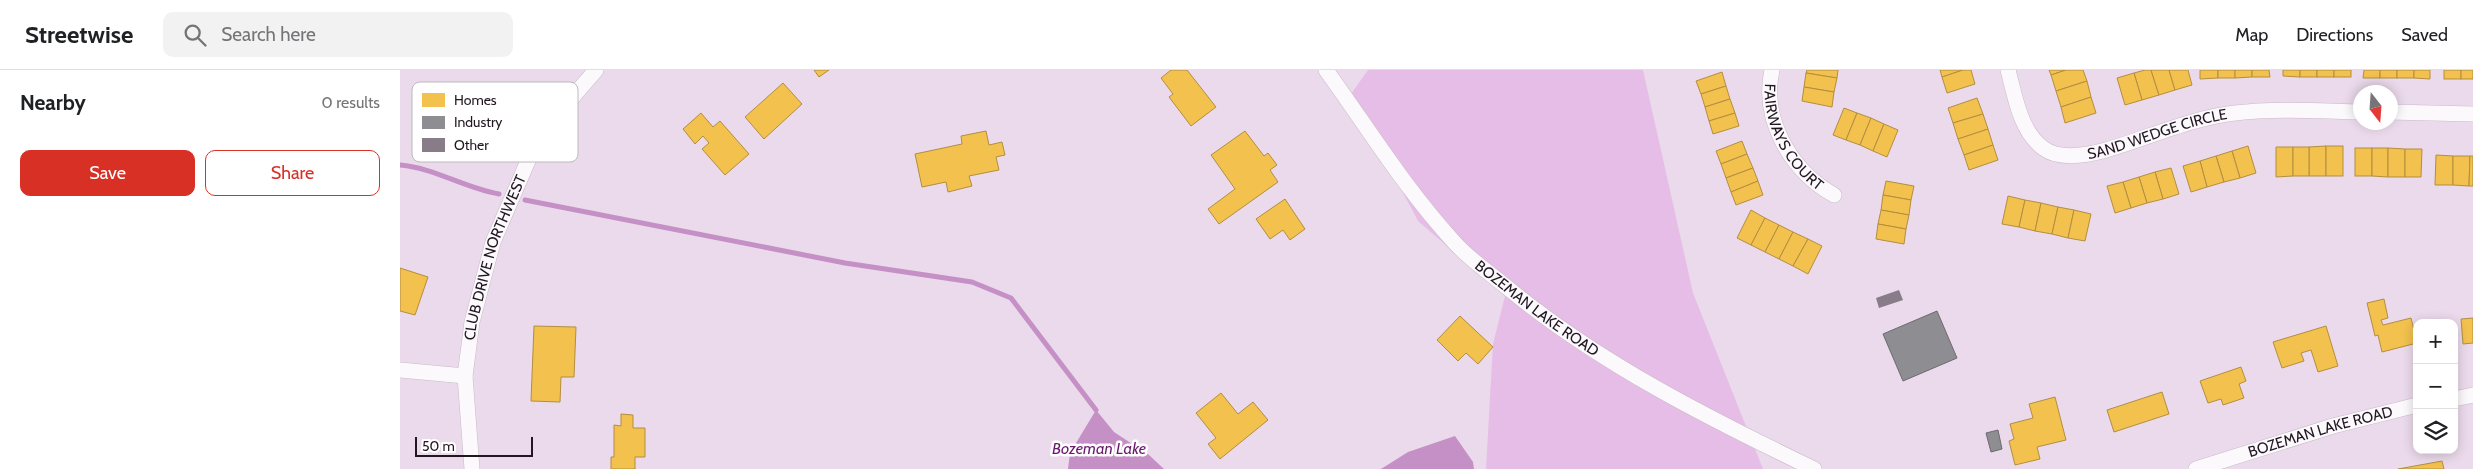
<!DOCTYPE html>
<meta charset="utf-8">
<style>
body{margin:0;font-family:Cabin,sans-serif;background:#f2f2f2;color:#202124}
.controls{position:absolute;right:15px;bottom:15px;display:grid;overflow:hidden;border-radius:10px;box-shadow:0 2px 12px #0003}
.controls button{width:45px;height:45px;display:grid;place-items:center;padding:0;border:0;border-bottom:1px solid #e0e0e0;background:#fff;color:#202124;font:25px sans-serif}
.compass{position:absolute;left:1953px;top:15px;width:45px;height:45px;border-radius:50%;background:#fff;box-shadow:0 2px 12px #0003;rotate:163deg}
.scale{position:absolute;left:15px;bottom:12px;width:118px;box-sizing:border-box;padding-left:5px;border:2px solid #211721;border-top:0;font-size:14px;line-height:18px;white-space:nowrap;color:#211721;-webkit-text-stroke:4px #fff;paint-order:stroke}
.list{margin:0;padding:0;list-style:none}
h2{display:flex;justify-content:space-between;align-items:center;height:65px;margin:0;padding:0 20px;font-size:21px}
h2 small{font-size:16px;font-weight:400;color:#757577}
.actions{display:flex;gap:10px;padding:15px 20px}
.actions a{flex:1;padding:11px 0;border:1px solid #d93025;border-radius:10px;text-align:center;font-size:18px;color:#d93025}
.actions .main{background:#d93025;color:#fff}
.icon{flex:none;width:28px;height:28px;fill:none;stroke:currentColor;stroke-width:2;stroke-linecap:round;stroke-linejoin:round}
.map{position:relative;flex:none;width:2073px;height:399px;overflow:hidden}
header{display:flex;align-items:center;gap:30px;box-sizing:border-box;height:70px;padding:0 25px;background:#fff;border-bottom:1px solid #e0e0e0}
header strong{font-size:24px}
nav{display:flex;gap:28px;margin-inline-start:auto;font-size:18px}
.search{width:350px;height:45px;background:#f2f2f2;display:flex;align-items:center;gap:12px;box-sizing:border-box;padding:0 18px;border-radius:10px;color:#757577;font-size:19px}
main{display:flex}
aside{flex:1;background:#fff}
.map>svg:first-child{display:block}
.green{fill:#e6bde6}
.water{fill:#c490c5}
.homes{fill:#f2c14e;stroke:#b38e40}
.industry{fill:#8d8d92;stroke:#6d6a70}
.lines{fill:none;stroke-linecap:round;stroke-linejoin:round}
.stream{stroke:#c490c5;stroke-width:5}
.building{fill:#887c89}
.street-casing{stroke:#c7bbc7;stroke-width:16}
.street{stroke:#fcf9fc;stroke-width:15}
.labels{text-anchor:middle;stroke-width:5;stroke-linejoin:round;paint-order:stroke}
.street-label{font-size:15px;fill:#211721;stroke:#fff}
.water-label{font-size:16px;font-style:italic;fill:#6b196f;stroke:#fff}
.key{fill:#fff;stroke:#bcb9bc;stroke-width:1}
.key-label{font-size:14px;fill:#211721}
</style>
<header>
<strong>Streetwise</strong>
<div class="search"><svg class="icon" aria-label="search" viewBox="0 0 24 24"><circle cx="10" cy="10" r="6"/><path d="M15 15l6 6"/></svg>Search here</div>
<nav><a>Map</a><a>Directions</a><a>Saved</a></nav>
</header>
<main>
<aside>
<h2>Nearby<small>0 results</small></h2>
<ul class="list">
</ul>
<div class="actions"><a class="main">Save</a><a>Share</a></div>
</aside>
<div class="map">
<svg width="2073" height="399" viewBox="0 0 2073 399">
<rect width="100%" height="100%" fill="#ebdaeb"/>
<!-- green -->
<path class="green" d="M 968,0 L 1243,0 L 1293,223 L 1363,399 L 1086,399 L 1093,274 L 1105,226 L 1018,151 L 951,24 Z"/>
<!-- water -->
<g class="water">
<path d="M 696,340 L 714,362 L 749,385 L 764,399 L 668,399 L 670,383 Z"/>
<path d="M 1055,366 L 1073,392 L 1074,399 L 981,399 L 1008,382 Z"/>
</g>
<!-- homes -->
<g class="homes">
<path d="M 414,0 L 429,0 L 419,7 Z"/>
<path d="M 771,0 L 787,0 L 816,37 L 791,56 L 769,27 L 773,24 L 761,8 Z"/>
<path d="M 1407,0 L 1438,0 L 1437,8 L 1406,3 Z"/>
<path d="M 1540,0 L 1563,0 L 1542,7 Z"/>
<path d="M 1563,0 L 1571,0 L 1575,14 L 1547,23 L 1542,7 Z"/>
<path d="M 1649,0 L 1666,0 L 1651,5 Z"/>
<path d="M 1666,0 L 1683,0 L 1687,11 L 1656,21 L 1651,5 Z"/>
<path d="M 1745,0 L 1751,0 L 1759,25 L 1742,30 L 1734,3 Z"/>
<path d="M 1751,0 L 1769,0 L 1775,20 L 1759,25 Z"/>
<path d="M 1769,0 L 1788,0 L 1792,15 L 1775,20 Z"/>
<path d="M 1800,0 L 1818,0 L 1818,8 L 1800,9 Z"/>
<rect x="1818" y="0" width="17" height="8"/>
<path d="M 1835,0 L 1852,0 L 1852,7 L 1835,8 Z"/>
<path d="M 1852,0 L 1869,0 L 1870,7 L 1852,7 Z"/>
<path d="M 1883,0 L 1900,0 L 1900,7 L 1883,6 Z"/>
<rect x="1900" y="0" width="17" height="7"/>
<rect x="1917" y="0" width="17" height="7"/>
<rect x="1934" y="0" width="17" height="7"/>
<path d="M 1964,0 L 1980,0 L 1980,8 L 1963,8 Z"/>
<rect x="1980" y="0" width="17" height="8"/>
<rect x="1997" y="0" width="17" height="8"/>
<path d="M 2014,0 L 2030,0 L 2030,9 L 2014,8 Z"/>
<rect x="2044" y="0" width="17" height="9"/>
<rect x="2061" y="0" width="12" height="9"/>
<path d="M 1322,2 L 1326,16 L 1301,24 L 1296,11 Z"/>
<path d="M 1406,3 L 1437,8 L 1434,22 L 1404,17 Z"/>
<path d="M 1734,3 L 1742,30 L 1725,35 L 1717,8 Z"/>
<path d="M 1687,11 L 1691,27 L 1661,37 L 1656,21 Z"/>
<path d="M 383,13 L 402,34 L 364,69 L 345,47 Z"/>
<path d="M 1326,16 L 1330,29 L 1305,37 L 1301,24 Z"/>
<path d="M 1404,17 L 1434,22 L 1432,37 L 1402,31 Z"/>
<path d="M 1691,27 L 1696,43 L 1665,53 L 1661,37 Z"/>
<path d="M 1577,28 L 1583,44 L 1553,53 L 1548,38 Z"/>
<path d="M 1330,29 L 1335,43 L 1309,51 L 1305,37 Z"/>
<path d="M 1444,38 L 1457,43 L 1446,70 L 1433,65 Z"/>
<path d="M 301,43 L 313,57 L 320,51 L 349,84 L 325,105 L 302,79 L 309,73 L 303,66 L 295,74 L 283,59 Z"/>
<path d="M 1335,43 L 1339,56 L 1313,64 L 1309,51 Z"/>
<path d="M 1457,43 L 1471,48 L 1460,75 L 1446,70 Z"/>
<path d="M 1583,44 L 1588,59 L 1558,69 L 1553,53 Z"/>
<path d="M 1471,48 L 1484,54 L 1473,81 L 1460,75 Z"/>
<path d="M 1484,54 L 1498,60 L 1487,87 L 1473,81 Z"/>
<path d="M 1588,59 L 1593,75 L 1564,85 L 1558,69 Z"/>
<path d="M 586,61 L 589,75 L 602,72 L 605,85 L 596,87 L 599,100 L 569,106 L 572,116 L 548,122 L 546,112 L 522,117 L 515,84 L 562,74 L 561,66 Z"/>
<path d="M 845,61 L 864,86 L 868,83 L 877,95 L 870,100 L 878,112 L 819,154 L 808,139 L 835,119 L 811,85 Z"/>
<path d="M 1342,71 L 1347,84 L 1321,94 L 1316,81 Z"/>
<path d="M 1593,75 L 1598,90 L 1569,100 L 1564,85 Z"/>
<path d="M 1848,76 L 1856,103 L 1840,108 L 1832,81 Z"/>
<path d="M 1926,76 L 1926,106 L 1909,106 L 1909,77 Z"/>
<rect x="1926" y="76" width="17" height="30"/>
<path d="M 1876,77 L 1893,77 L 1893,106 L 1876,107 Z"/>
<rect x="1893" y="77" width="16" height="29"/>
<rect x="1955" y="78" width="17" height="28"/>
<path d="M 1972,78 L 1988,78 L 1988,107 L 1972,106 Z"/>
<path d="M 1988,78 L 2005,79 L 2005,107 L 1988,107 Z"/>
<path d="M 2005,79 L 2022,79 L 2021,107 L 2005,107 Z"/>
<path d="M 1832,81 L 1840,108 L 1824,112 L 1816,86 Z"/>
<path d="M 1347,84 L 1353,98 L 1326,108 L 1321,94 Z"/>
<path d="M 2036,85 L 2053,86 L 2053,115 L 2035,115 Z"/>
<path d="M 1816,86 L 1824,112 L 1807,117 L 1800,91 Z"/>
<path d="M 2053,86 L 2070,86 L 2069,116 L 2053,115 Z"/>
<path d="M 2070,86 L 2073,86 L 2073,116 L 2069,116 Z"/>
<path d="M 1800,91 L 1807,117 L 1791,122 L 1783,96 Z"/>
<path d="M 1353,98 L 1358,111 L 1331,122 L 1326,108 Z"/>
<path d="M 1771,98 L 1779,124 L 1763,129 L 1755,102 Z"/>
<path d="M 1755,102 L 1763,129 L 1747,133 L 1739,107 Z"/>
<path d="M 1739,107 L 1747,133 L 1731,138 L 1723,112 Z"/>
<path d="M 1358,111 L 1363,125 L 1336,135 L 1331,122 Z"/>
<path d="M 1486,111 L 1514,116 L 1511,130 L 1483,125 Z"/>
<path d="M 1723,112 L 1731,138 L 1715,143 L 1707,116 Z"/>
<path d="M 1483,125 L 1511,130 L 1509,145 L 1481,140 Z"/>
<path d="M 1608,126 L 1625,130 L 1619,157 L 1602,154 Z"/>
<path d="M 885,129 L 905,159 L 890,170 L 883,160 L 870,169 L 856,149 Z"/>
<path d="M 1625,130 L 1641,133 L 1635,161 L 1619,157 Z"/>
<path d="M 1641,133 L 1658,137 L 1652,164 L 1635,161 Z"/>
<path d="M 1658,137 L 1674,140 L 1668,168 L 1652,164 Z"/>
<path d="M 1351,140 L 1365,148 L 1351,175 L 1337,168 Z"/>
<path d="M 1481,140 L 1509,145 L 1506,159 L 1478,154 Z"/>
<path d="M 1674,140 L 1691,144 L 1685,171 L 1668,168 Z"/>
<path d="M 1365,148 L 1379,155 L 1365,182 L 1351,175 Z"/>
<path d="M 1478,154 L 1506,159 L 1504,174 L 1476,169 Z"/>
<path d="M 1379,155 L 1393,162 L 1379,189 L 1365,182 Z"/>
<path d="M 1393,162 L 1408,169 L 1393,196 L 1379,189 Z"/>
<path d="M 1408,169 L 1422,176 L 1408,204 L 1393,196 Z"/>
<path d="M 0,198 L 28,207 L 15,245 L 0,241 Z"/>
<path d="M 1984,229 L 1988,248 L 1981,250 L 1983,255 L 2011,248 L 2017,273 L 1982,282 L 1978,265 L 1975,266 L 1967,233 Z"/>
<path d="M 1060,246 L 1093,277 L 1078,294 L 1066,283 L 1058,291 L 1037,270 Z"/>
<path d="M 2073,248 L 2073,273 L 2063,274 L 2061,249 Z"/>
<path d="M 134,256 L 176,257 L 174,307 L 161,307 L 160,332 L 131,331 Z"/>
<path d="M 1926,256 L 1938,296 L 1918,302 L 1911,280 L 1901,283 L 1904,291 L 1882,298 L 1873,272 Z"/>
<path d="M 1841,297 L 1846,311 L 1839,314 L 1844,328 L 1823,335 L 1821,329 L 1808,333 L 1800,311 Z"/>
<path d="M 1762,322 L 1769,344 L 1714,362 L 1707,340 Z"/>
<path d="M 821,323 L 838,344 L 853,332 L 868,350 L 820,389 L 808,374 L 816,368 L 796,343 Z"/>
<path d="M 1655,327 L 1666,370 L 1637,377 L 1640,389 L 1615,395 L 1609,371 L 1614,369 L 1610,354 L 1633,348 L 1629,334 Z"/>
<path d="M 221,344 L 233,345 L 233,358 L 245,358 L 245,387 L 235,387 L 235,399 L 211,399 L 211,387 L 214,387 L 214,355 L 221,356 Z"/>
<path d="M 2042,391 L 2044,399 L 1998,399 Z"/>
</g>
<!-- industry -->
<g class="industry">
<path d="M 1537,241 L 1557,288 L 1503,311 L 1483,264 Z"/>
<path d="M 1598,360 L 1602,379 L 1591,382 L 1586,363 Z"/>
</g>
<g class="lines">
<!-- stream -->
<g class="stream">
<path d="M 0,95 C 35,98 64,118 99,124"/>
<path d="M 125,130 L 445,193 L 572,212 L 611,228 L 696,340"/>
</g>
</g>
<!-- building -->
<path class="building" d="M 1499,220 L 1503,230 L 1479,238 L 1476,228 Z"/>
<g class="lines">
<!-- street casing -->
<g class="street-casing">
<g id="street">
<path id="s1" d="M 926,0 C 968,58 1006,120 1054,172 C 1070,190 1091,204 1109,219 C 1201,294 1308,348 1414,399"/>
<path id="s2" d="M 1372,0 C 1361,50 1391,101 1434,125"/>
<path id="s3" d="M 1608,0 C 1615,26 1620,61 1643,78 C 1660,91 1688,85 1706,80 C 1748,68 1791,48 1835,43 C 1876,38 1919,41 1960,42"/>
<path d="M 1990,42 L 2073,44"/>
<path d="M 0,300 L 65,306"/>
<path d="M 2054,329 L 2073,325"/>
<path id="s4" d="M 72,399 L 65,306 L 72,252 L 93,172 L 130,86 L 176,23 L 196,0"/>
<path id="s5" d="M 1796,399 L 1933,356 L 2017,335"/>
</g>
</g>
<!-- street -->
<use href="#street" class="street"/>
</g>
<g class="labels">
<!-- street labels -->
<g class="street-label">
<text dy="5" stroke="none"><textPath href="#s2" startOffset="74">FAIRWAYS COURT</textPath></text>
<text dy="5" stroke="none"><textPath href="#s3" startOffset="206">SAND WEDGE CIRCLE</textPath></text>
<text dy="5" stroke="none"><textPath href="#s4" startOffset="216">CLUB DRIVE NORTHWEST</textPath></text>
<text dy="5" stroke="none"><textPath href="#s1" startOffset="321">BOZEMAN LAKE ROAD</textPath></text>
<text dy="5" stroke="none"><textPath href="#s5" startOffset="130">BOZEMAN LAKE ROAD</textPath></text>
</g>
<!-- water labels -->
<g class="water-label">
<text x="699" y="384">Bozeman Lake</text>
</g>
</g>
<!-- legend -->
<rect x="12" y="12" width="166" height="80" rx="8" class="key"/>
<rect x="22" y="23" width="23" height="14" fill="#f2c14e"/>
<rect x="22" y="46" width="23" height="13" fill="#8d8d92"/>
<rect x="22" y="68" width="23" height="14" fill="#887c89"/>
<g class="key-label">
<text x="54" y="35">Homes</text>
<text x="54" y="57">Industry</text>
<text x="54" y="80">Other</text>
</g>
</svg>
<div class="controls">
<button>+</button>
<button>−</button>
<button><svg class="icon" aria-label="layers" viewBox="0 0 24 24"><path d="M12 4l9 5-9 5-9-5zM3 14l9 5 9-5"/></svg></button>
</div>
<svg class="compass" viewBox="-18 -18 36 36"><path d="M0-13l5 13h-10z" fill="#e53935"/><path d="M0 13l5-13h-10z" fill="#757577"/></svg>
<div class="scale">50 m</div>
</div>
</main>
